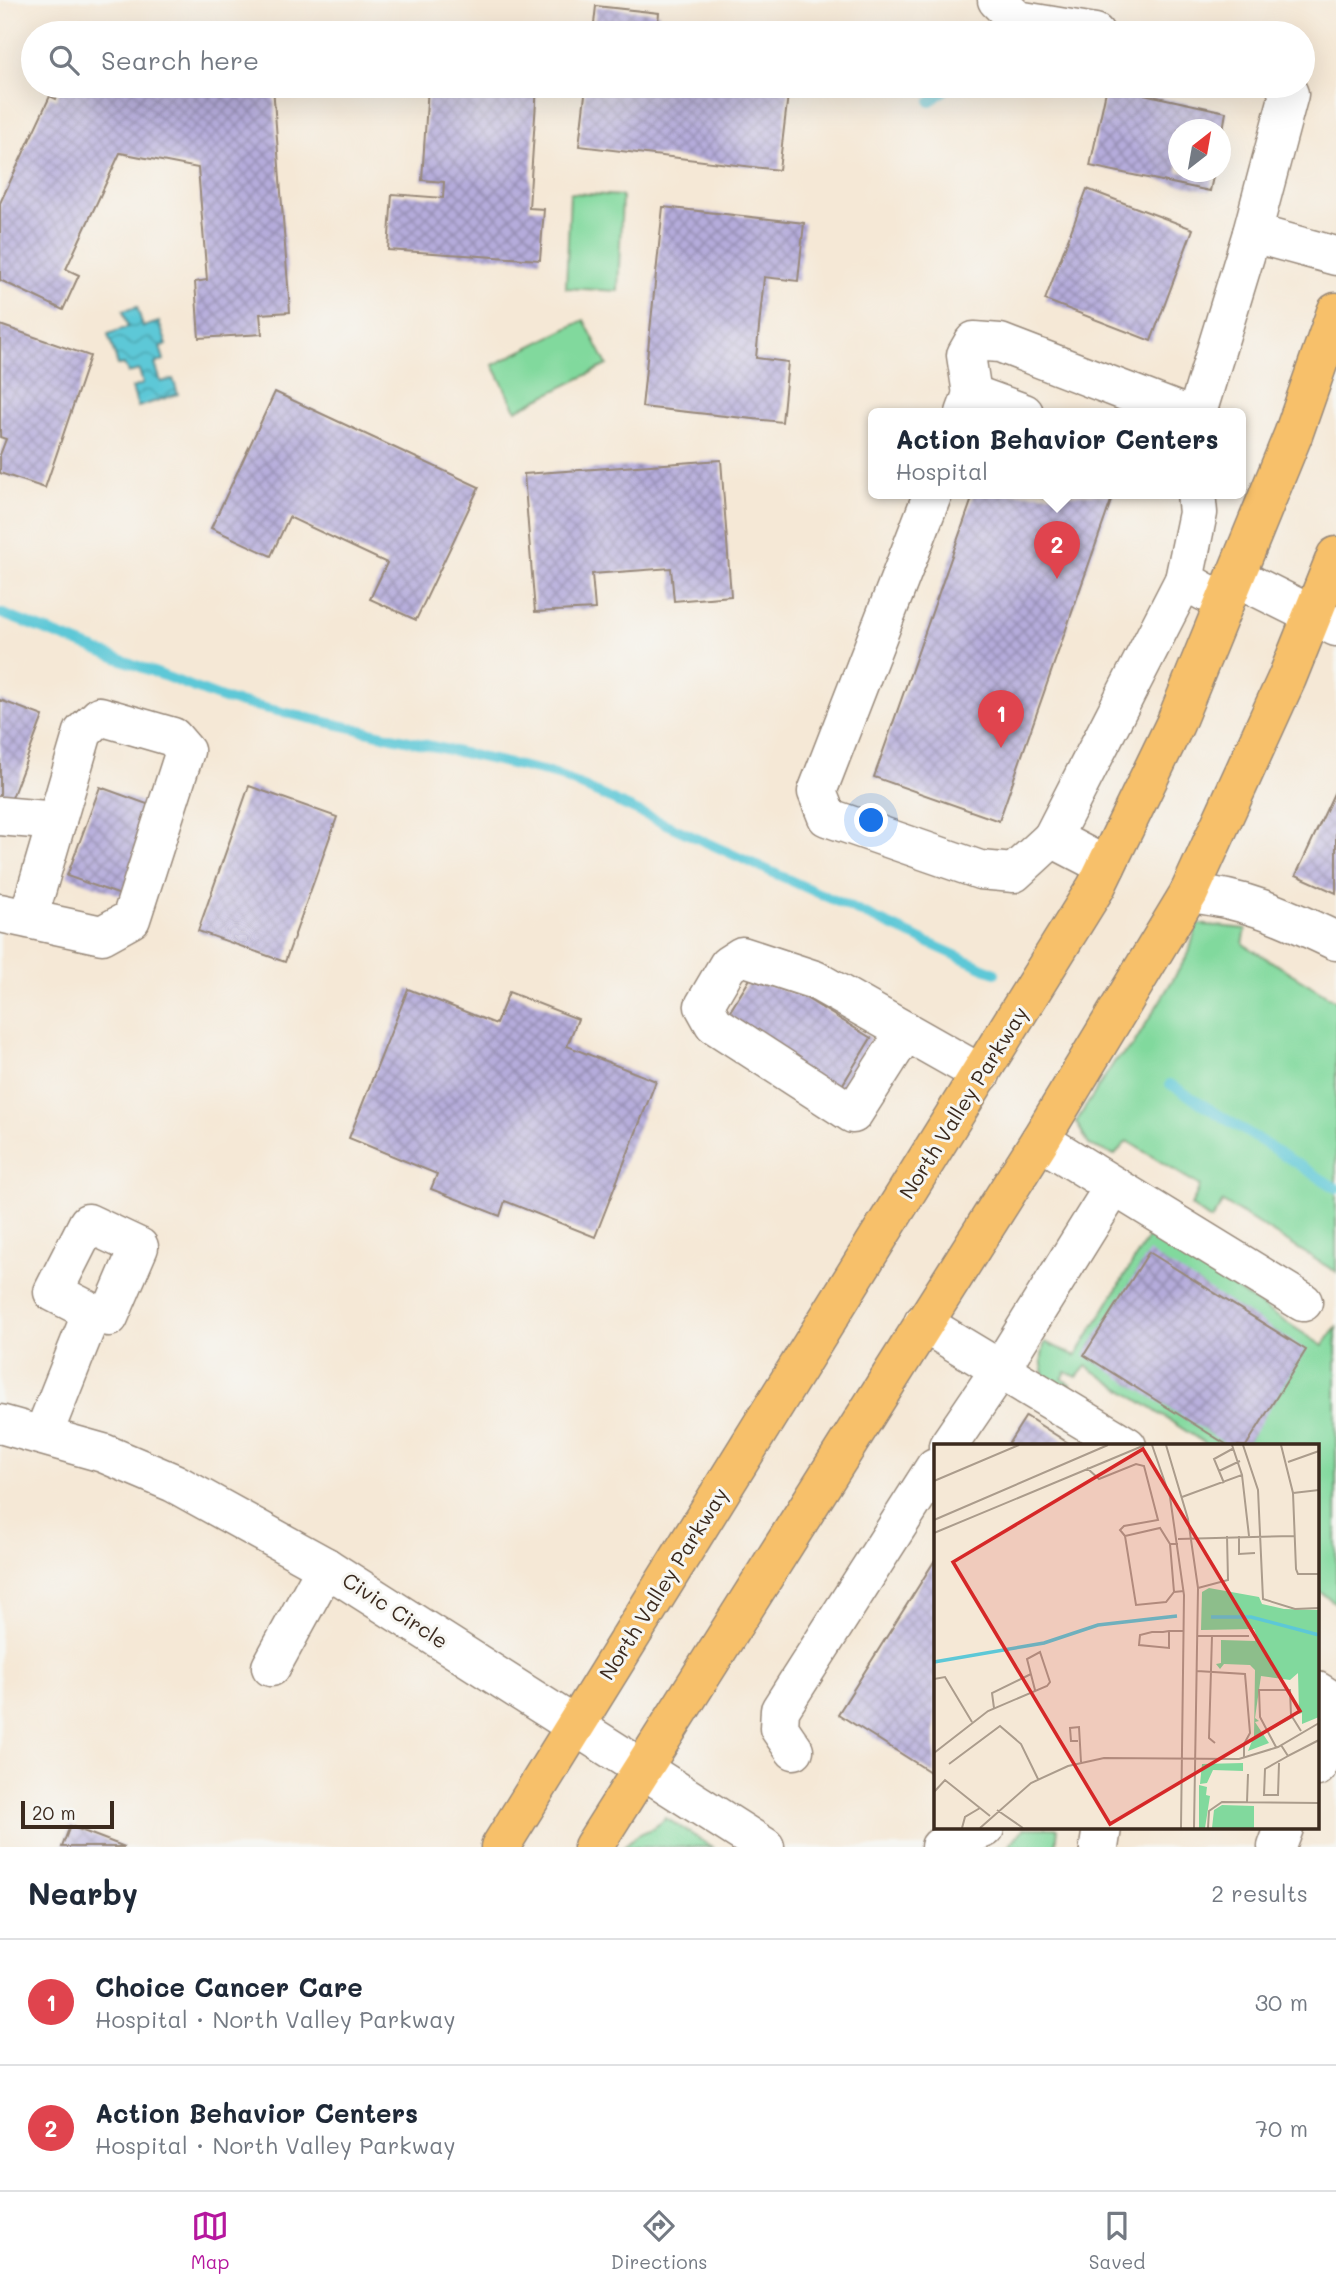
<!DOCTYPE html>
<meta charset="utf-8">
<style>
body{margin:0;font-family:Mali,sans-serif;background:#f2f2f3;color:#1f2937}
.compass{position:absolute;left:1168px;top:119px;width:63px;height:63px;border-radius:50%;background:#fff;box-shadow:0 7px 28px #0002;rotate:31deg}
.scale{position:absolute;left:21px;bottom:18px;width:93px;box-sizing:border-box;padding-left:7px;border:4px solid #3b2a1e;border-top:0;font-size:19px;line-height:24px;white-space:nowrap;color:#3b2a1e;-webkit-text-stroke:5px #f6f6f2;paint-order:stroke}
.you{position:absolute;left:872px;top:821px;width:24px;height:24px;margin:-18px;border:5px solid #fff;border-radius:50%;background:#1a73e8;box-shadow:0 0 0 10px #1a73e833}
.badge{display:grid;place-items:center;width:46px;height:46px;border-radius:50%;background:#b5179e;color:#fff;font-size:23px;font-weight:700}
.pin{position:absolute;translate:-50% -58px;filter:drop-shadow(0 2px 4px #0008)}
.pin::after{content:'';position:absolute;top:37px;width:24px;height:21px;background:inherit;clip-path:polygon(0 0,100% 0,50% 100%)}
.popup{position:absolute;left:868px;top:408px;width:378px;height:91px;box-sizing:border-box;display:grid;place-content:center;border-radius:10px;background:#fff;filter:drop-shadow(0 2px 5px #0005);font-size:23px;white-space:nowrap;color:#747a83}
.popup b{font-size:26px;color:#1f2937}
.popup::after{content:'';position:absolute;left:50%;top:100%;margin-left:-14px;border:14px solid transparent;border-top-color:#fff}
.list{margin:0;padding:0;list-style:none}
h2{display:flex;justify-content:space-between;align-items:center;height:91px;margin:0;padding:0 28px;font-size:30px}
h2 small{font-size:23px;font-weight:400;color:#747a83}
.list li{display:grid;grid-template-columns:46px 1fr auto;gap:21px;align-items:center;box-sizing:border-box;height:126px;padding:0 28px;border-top:2px solid #e0e1e3}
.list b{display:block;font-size:26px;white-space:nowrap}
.list p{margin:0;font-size:23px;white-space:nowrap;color:#747a83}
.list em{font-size:23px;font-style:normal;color:#747a83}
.icon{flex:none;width:38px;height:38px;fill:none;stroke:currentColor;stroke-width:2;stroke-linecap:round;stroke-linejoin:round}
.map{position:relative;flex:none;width:1336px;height:1847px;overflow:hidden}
.search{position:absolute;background:#fff;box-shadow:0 7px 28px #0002;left:21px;right:21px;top:21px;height:77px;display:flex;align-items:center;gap:18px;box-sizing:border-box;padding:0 24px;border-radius:38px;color:#747a83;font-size:26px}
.sheet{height:343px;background:#fff}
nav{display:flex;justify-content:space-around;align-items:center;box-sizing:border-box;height:98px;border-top:2px solid #e0e1e3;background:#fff;font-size:19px;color:#747a83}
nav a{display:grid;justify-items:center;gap:4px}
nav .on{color:#b5179e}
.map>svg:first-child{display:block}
.green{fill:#81d99d;stroke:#5e825e;stroke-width:2}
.water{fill:url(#water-waves);stroke:#4c797a;stroke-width:2}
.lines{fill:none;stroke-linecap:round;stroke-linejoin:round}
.stream{stroke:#5dc8d7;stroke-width:10}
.building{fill:url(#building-cross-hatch)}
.minor-casing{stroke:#98897a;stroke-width:41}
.major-casing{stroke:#98897a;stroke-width:41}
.minor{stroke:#fff;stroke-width:38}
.major{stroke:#f7c06b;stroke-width:38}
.labels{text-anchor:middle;stroke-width:6;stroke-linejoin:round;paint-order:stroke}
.street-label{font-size:21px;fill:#3b2a1e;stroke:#f6f6f2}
.inset-river{fill:none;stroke:#5dc8d7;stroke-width:3.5}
.inset-road{fill:none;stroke:#ab9c8c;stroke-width:2}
.view{fill:#d62828;fill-opacity:0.15;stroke:#d62828;stroke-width:3.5}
.inset-edge{fill:none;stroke:#3b2a1e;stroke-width:3.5}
</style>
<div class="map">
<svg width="1336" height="1847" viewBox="0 0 1336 1847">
<defs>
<pattern id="water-waves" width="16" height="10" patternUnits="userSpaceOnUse" patternTransform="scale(1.75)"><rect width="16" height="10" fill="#5dc8d7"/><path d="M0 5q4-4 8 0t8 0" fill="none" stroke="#4ea3ae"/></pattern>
<pattern id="building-cross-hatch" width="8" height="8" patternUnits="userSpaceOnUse" patternTransform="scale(1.75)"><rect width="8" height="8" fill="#b5acdb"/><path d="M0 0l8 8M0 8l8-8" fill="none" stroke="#948cb1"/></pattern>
</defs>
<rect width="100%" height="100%" fill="#f6f6f2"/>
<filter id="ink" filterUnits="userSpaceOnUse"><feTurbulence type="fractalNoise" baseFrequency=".0143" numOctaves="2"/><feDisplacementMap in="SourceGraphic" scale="14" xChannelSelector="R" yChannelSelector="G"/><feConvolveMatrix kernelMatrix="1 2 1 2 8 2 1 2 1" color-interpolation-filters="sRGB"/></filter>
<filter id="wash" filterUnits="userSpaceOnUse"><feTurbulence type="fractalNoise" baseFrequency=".00686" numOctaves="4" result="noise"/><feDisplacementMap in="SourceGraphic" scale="28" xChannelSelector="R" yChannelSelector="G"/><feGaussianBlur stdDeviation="1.57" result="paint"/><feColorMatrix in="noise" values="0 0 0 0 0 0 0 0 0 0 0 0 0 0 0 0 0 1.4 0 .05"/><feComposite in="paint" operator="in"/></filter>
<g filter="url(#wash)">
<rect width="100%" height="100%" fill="#f5e8d6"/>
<!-- green -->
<g class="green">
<path d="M 570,193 L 622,196 L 618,291 L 566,288 Z"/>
<path d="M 584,320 L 607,365 L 516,410 L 493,365 Z"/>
<path d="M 1197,924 L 1246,929 L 1243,944 L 1336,1001 L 1336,1272 L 1223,1202 L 1211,1220 L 1191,1206 L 1200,1186 L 1127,1141 L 1115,1155 L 1089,1145 L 1076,1122 L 1115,1061 L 1132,1047 L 1189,953 Z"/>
<path d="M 1150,1234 L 1323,1346 L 1336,1327 L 1336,1603 L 1317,1590 L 1317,1446 L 1209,1446 L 1086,1366 L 1077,1377 L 1066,1372 L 1062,1379 L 1070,1384 L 1065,1389 C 1041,1382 1038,1364 1045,1342 L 1076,1356 Z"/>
<path d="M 666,1818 L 712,1847 L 624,1847 C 637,1830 651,1834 666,1818 Z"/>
<path d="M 1024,1828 L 1058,1828 L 1056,1847 L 1008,1847 Z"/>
</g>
<!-- water -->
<path class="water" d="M 137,307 L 143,327 L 159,322 L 167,345 L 160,347 L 164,360 L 155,364 L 161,382 L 173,379 L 178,394 L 138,407 L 132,388 L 143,384 L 139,370 L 128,373 L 124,364 L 118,365 L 108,334 L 128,327 L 123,311 Z"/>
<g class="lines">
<!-- stream -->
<g class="stream">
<path d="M 930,102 L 950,86"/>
<path d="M 0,613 L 224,699 L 555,774 L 995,973"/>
<path d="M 1170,1084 L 1336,1188"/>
</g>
</g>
<g id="blocks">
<!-- building -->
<g class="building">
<path d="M 596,6 L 659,13 L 657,33 L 593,33 Z"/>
<path d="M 391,27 L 450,31 L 450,33 L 391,33 Z"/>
<path d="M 62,86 L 273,86 L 290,312 L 260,314 L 262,334 L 199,338 L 195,282 L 207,280 L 198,168 L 120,153 L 66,269 L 79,275 L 63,310 L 0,280 L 0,203 L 50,96 L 56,99 Z"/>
<path d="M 428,86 L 537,86 L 529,208 L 544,209 L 540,260 L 388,250 L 392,194 L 443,198 L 444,182 L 422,180 Z"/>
<path d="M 586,86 L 789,86 L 779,170 L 579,146 Z"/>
<path d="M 1107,86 L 1226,112 L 1223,130 L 1178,130 L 1178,172 L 1214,172 L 1210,191 L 1090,166 Z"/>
<path d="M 1087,189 L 1193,229 L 1151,341 L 1045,300 Z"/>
<path d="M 663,207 L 804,223 L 798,281 L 764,277 L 756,358 L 788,362 L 782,422 L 642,407 Z"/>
<path d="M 0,325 L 90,356 L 45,488 L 0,473 L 0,455 L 6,439 L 0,437 Z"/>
<path d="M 275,392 L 479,487 L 416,620 L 370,599 L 387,563 L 289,517 L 271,556 L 211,528 Z"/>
<path d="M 721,460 L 731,596 L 674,601 L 671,568 L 592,574 L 595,609 L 535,612 L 524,474 Z"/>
<path d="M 974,493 L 1113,495 L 999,821 L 874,777 Z"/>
<path d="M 0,700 L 43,716 L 10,803 L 0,800 Z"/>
<path d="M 249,786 L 337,817 L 285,962 L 198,931 Z"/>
<path d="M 100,787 L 161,809 L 129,898 L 67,876 Z"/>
<path d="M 1336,789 L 1336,893 L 1296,875 Z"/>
<path d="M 750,979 L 804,997 L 871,1038 L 838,1092 L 724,1021 Z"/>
<path d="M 408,989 L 496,1024 L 509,992 L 578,1019 L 567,1046 L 656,1081 L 595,1237 L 505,1201 L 500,1216 L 431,1189 L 437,1174 L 349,1138 Z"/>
<path d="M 1149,1252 L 1306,1350 L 1246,1446 L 1229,1446 L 1084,1355 Z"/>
<path d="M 1026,1416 L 1073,1446 L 1007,1446 Z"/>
<path d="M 935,1560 L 935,1775 L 838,1714 Z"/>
<path d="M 70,1826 L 125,1847 L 62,1847 Z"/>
</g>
</g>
</g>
<g filter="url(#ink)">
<use href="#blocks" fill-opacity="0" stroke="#98897a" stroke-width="2"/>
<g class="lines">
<!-- minor casing -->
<g class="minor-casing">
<g id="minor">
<path d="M 997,0 L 1017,20 L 1095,33"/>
<path d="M 1252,233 L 1336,256"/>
<path d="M 972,394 L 966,355 L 974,341 L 1000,343 L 1182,413"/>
<path d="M 965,413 L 972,394 L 1024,413"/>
<path d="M 1197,413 L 1252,233 L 1289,94 L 1285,86"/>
<path d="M 933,493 L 817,792 L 827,817 L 980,870 L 1014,873 L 1052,838 L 1106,866"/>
<path d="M 1196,493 L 1198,513 L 1184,580 L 1205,592"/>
<path d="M 1236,577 L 1336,627"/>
<path d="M 0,816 L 57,821"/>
<path d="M 1052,838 L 1184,580"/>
<path d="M 1189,893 C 1248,899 1283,916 1336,941"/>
<path d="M 0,913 L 102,935 L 131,919 L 185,751 L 173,737 L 100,716 L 83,732 L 28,919"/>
<path d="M 906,1031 L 853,1114 L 714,1024 L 704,1006 L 728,965 L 742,956 L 815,980 L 981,1074"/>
<path d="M 1114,1186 L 1303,1302"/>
<path d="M 923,1323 L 1127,1446"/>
<path d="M 0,1424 L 103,1453 L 174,1483 L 326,1567 L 765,1847"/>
<path d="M 43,1435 L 92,1312 L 109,1317 L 139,1247 L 88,1223 L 53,1292 L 92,1312"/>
<path d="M 948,1446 L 999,1371 L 1114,1186 L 1040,1140"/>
<path d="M 271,1667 L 326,1567"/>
<path d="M 1317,1691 L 1336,1703"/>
<path d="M 794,1750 L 779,1728 L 780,1710 L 935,1467"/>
<path d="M 1317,1767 L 1336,1731"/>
<path d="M 940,1847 L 985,1828"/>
<path d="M 1099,1847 L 1102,1828"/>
<path d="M 1277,1847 L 1284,1828"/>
</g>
</g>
<!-- major casing -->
<g class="major-casing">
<g id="major">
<path d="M 500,1847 L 1096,887 L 1175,724 L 1293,435 L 1336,312"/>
<path d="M 593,1847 L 1040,1140 L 1189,893 L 1287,678 L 1336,556"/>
</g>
</g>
<!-- minor -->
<use href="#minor" class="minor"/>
<!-- major -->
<use href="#major" class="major"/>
</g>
</g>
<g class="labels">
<!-- street labels -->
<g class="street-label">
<text transform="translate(964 1103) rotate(-58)" y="7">North Valley Parkway</text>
<text transform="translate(664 1584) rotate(-58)" y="7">North Valley Parkway</text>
<text transform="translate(395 1611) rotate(33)" y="7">Civic Circle</text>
</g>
</g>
<!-- overview -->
<g transform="translate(934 1444)">
<rect width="385" height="385" fill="#f5e8d6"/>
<path d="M 275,144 L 325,153 L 328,160 L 350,165 L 385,166 L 385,273 L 368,280 L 368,269 L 361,271 L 365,268 L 364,229 L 356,236 L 327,232 L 321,274 L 325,277 L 321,278 L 335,299 L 314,307 L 320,292 L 321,226 L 316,221 L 290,220 L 286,225 L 282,220 L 287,219 L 287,196 L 321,197 L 322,190 L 320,185 L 267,186 L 268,148 ZM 309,319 L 309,327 L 279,326 L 273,339 L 266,340 L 268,320 ZM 265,341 L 273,343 L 272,351 L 276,352 L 271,384 L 265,384 ZM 288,361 L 320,362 L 320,384 L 278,384 L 280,366 Z" fill="#81d99d"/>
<path class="inset-river" d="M 277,173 L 317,173 L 385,191M 0,218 L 110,199 L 164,181 L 243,172"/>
<path class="inset-road" d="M 218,1 L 236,53 L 250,151 L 247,384M 232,1 L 254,75 L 264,144 L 260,384M 309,1 L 324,46 L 329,155 L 361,165 L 385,164M 347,1 L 359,49 L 362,125 L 364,130 L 385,130M 354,18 L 385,7M 153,24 L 165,35 L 202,20 L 210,22 L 224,76 L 190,82 L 186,86 L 191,92M 285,27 L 306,17M 308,31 L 315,92M 0,37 L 85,1M 290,39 L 280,15 L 300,4M 359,49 L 385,46M 248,53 L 308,31 L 298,1M 0,76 L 174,1M 0,89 L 211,1M 305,92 L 305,110 L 321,109M 244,95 L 360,92M 236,100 L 240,148M 244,100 L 236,100 L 226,84 L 191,92 L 202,161 L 232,158 L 240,148 L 250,147M 264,144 L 294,136 L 293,92M 235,187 L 235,204 L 205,201 L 206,191 L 218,188 L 229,188 L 235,187 L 250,187M 264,192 L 278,192 L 275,294 L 281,299M 278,192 L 315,192M 263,227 L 311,230 L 316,289 L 310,300 L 310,314M 0,235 L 11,233 L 38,278M 60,264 L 58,249 L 97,230M 332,287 L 358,273M 144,297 L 137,297 L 136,284 L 145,283 L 147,318M 347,301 L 354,312 L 385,296M 342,303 L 326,273 L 325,246 L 356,246 L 357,271 L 367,287M 0,309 L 54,267 L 113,242 L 116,238 L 106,208 L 93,215 L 101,246M 345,319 L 344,351 L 330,351 L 331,325 L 354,312M 15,320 L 66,282 L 87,300 L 104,335M 0,348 L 11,336 L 56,372M 313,358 L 314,330M 63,366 L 89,384M 28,384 L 31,373 L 46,364M 46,384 L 97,339 L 134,322 L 170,314 L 305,315 L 344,303 L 385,279M 274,384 L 275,367 L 288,358 L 385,359"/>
<path class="view" d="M 209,5 L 366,267 L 176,380 L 19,118 Z"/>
<rect width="385" height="385" class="inset-edge"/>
</g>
</svg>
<svg class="compass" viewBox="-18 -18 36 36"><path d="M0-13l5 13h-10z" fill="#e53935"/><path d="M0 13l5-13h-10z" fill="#747a83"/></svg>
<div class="scale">20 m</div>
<div class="you"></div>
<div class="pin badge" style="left:1001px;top:748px;background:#e0444e">1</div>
<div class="pin badge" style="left:1057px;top:579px;background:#e0444e">2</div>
<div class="popup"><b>Action Behavior Centers</b>Hospital</div>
<div class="search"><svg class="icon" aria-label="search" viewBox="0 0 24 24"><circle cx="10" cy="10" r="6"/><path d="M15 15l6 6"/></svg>Search here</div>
</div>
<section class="sheet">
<h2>Nearby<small>2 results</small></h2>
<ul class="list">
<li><span class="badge" style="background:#e0444e">1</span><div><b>Choice Cancer Care</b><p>Hospital · North Valley Parkway</p></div><em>30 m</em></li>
<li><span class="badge" style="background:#e0444e">2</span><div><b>Action Behavior Centers</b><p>Hospital · North Valley Parkway</p></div><em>70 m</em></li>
</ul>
</section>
<nav>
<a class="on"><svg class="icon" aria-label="map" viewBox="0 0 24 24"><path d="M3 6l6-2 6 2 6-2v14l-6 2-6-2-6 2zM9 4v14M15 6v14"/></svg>Map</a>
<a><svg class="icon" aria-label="directions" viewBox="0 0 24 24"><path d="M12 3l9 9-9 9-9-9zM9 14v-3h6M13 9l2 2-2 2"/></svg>Directions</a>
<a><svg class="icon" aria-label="saved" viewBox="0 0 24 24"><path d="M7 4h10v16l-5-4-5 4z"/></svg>Saved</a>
</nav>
